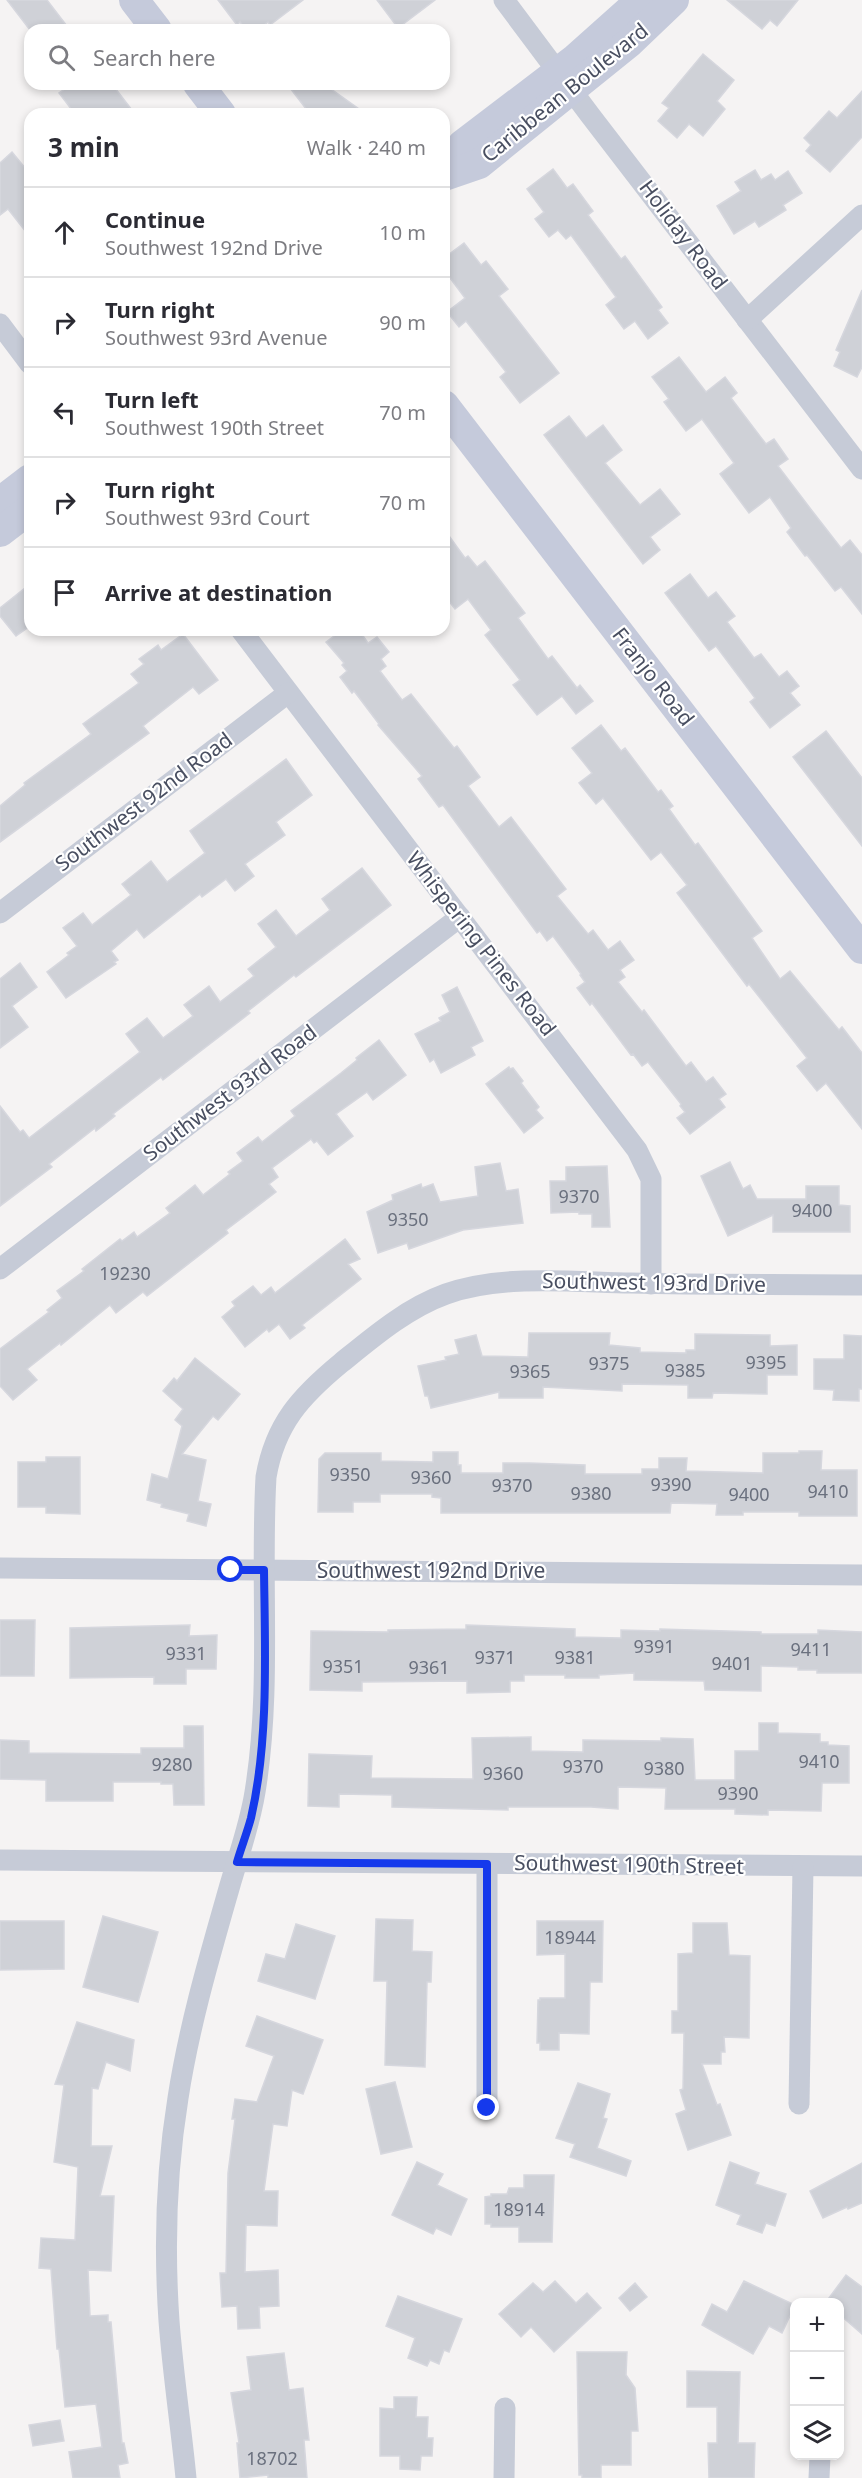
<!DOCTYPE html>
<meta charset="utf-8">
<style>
body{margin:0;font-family:"Noto Sans",sans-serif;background:#f2f2f3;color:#2b2b33}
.controls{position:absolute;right:18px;bottom:18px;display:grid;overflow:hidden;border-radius:12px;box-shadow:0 3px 9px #0003}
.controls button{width:54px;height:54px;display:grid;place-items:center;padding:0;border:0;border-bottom:2px solid #e1e1e2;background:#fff;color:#2b2b33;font:30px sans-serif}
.stop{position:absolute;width:18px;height:18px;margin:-14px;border:4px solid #1539ec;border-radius:50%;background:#fff}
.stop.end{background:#1539ec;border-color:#fff;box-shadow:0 2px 6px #0008}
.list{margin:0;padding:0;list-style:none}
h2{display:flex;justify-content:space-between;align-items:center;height:78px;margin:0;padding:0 24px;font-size:26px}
h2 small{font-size:20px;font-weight:400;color:#7c7c81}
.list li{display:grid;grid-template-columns:39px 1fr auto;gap:18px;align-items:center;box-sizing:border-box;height:90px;padding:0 24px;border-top:2px solid #e1e1e2}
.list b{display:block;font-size:22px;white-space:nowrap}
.list p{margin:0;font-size:20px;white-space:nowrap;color:#7c7c81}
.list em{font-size:20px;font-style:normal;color:#7c7c81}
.icon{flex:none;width:33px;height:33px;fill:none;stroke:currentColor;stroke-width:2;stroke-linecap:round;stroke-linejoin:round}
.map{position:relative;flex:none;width:862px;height:2478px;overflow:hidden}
.search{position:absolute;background:#fff;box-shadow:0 3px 9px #0003;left:24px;top:24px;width:426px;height:66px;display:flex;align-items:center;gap:15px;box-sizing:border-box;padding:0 21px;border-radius:18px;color:#7c7c81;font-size:22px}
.panel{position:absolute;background:#fff;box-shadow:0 3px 9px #0003;left:24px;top:108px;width:426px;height:528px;border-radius:18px}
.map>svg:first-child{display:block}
.building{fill:#cfd1d7;stroke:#d6d7de;stroke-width:1.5}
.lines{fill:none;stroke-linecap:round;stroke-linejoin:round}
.street{stroke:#c6cbd7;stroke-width:21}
.secondary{stroke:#c5cadb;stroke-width:30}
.route{stroke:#1539ec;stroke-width:8}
.labels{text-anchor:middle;stroke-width:4.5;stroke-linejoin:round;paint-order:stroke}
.number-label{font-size:18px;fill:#6a707e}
.street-label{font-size:21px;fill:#494f61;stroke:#fff}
</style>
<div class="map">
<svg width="862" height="2478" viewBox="0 0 862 2478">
<rect width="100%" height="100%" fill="#f5f3f3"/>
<!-- building -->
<g class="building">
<path d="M 7,0 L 47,0 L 70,30 L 30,30 Z"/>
<path d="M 218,0 L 303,0 L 270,25 L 268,22 L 258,30 L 246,30 L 240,22 L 237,25 Z"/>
<path d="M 377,0 L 435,0 L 398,28 Z"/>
<path d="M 727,0 L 798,0 L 777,26 L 770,20 L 762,29 Z"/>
<path d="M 703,54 L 734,80 L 717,101 L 725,109 L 703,136 L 689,124 L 677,138 L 658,121 L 669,108 L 662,103 Z"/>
<path d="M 72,84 L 112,84 L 135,114 L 75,114 L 59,93 Z"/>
<path d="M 287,84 L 324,84 L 366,114 L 310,114 Z"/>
<path d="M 862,91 L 862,137 L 830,172 L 806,151 L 811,145 L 804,138 L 829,111 L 837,118 Z"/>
<path d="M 12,152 L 30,174 L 30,237 L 8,209 L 0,215 L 0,163 Z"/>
<path d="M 553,169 L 567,188 L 573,184 L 593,211 L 588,215 L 621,259 L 625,256 L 662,307 L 658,310 L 668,323 L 648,339 L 635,321 L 624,329 L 606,305 L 616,297 L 571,235 L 566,239 L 558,230 L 549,237 L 535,219 L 544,212 L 527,189 Z"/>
<path d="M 755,170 L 761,180 L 771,174 L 775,180 L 788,171 L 802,193 L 783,205 L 786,210 L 759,227 L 755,221 L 734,234 L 717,206 L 741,191 L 735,182 Z"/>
<path d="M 464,243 L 481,265 L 486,261 L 508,289 L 499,296 L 559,373 L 520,403 L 500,377 L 506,372 L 466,321 L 459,327 L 447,312 L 465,298 L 444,270 L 444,258 Z"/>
<path d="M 862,290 L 862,367 L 857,377 L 834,366 L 840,352 L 836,350 Z"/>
<path d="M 679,357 L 706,392 L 725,377 L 737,393 L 731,398 L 766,444 L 774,439 L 788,459 L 778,466 L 813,512 L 841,548 L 850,540 L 862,555 L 862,614 L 841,587 L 835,591 L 807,555 L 805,556 L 787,532 L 791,528 L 770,497 L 749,513 L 720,474 L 734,463 L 702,419 L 686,431 L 664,402 L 669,399 L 652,377 Z"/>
<path d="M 569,416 L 586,438 L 603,425 L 622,450 L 605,463 L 640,505 L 660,489 L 680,514 L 650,537 L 660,550 L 643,564 L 544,435 Z"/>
<path d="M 444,529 L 465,558 L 468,556 L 477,567 L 485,561 L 525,613 L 518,618 L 548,659 L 552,656 L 577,688 L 580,685 L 593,701 L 576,714 L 562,696 L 537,715 L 513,685 L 520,680 L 485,635 L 491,630 L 468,599 L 455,609 L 444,595 Z"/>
<path d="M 690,574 L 708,598 L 716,592 L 735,616 L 727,622 L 754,658 L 761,654 L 779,677 L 787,671 L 799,686 L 790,693 L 800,705 L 770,728 L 750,702 L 755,698 L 716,646 L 709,651 L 665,593 Z"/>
<path d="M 30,584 L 30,626 L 16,636 L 0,616 L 0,608 Z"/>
<path d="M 342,630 L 359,630 L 368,643 L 377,637 L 389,652 L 381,659 L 386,666 L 380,671 L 402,700 L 411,694 L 454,748 L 457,746 L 480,777 L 468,786 L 499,827 L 511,817 L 566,889 L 557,896 L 588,934 L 593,930 L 608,950 L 620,941 L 634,960 L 620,970 L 625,977 L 618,982 L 642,1012 L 644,1010 L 686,1066 L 691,1062 L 706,1082 L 713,1077 L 726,1094 L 719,1099 L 725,1107 L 690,1134 L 677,1118 L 685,1112 L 680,1106 L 681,1104 L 648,1062 L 642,1066 L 633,1054 L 631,1055 L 592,1003 L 590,1005 L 577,988 L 585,982 L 580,975 L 581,974 L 553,936 L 547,941 L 540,931 L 537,933 L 443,805 L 439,807 L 418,779 L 422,776 L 378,725 L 379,724 L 354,691 L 352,693 L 340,677 L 347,671 L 342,665 L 344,663 L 326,642 Z"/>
<path d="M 183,634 L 218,680 L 199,694 L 193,687 L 143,726 L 149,733 L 0,842 L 0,806 L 25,785 L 24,783 L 91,734 L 83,724 L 139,683 L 131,674 L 144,664 L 139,659 L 158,645 L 161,650 Z"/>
<path d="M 601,725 L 621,751 L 625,748 L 658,792 L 661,790 L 673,806 L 669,809 L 695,845 L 698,843 L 762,931 L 752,938 L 780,979 L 790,971 L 839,1030 L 842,1027 L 862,1053 L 862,1129 L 826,1083 L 817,1091 L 797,1066 L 807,1058 L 749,984 L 747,986 L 677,893 L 687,885 L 661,852 L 651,860 L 603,798 L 596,804 L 579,783 L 592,773 L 572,748 Z"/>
<path d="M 826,731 L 862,778 L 862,846 L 793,757 Z"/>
<path d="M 286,759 L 312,795 L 276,822 L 285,835 L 245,864 L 254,876 L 235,891 L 226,879 L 202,897 L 200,894 L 144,938 L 137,929 L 111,951 L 118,960 L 114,962 L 116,964 L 66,998 L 47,972 L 69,955 L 67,953 L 77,946 L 63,928 L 83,913 L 92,925 L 131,895 L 122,884 L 151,861 L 167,882 L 205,853 L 190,831 Z"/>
<path d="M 362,868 L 391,905 L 296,977 L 294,975 L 248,1011 L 250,1013 L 163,1080 L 161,1077 L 113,1114 L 115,1116 L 96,1131 L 95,1128 L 49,1164 L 52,1167 L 0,1206 L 0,1106 L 20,1132 L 23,1130 L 29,1138 L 140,1052 L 126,1034 L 147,1018 L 163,1038 L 193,1016 L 184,1005 L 209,986 L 220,1002 L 254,976 L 248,969 L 276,947 L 258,924 L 276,910 L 296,936 L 330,910 L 322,899 Z"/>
<path d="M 20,963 L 37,987 L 12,1006 L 28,1027 L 0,1048 L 0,979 Z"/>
<path d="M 457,987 L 483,1041 L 471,1047 L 475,1055 L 441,1073 L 434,1059 L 430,1062 L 415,1034 L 441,1021 L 439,1018 L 450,1012 L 442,995 Z"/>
<path d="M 379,1040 L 406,1075 L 373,1100 L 367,1092 L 336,1114 L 353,1136 L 328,1155 L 317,1141 L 314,1143 L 311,1139 L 272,1168 L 278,1177 L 269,1184 L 276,1192 L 226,1230 L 228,1233 L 147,1296 L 143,1292 L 116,1313 L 110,1305 L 61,1345 L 60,1343 L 27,1369 L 37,1380 L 13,1400 L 0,1386 L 0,1349 L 49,1312 L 47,1310 L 62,1298 L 57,1291 L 84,1271 L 82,1269 L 120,1239 L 122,1241 L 134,1232 L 137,1237 L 170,1213 L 166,1208 L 195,1185 L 203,1195 L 230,1174 L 228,1172 L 243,1161 L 237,1153 L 258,1137 L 262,1142 L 295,1116 L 291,1111 L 341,1073 L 357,1060 L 356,1058 Z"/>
<path d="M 509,1067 L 510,1069 L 513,1068 L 523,1081 L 521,1083 L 539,1107 L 536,1110 L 543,1118 L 524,1133 L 486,1084 Z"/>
<path d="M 730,1162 L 743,1189 L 750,1185 L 757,1199 L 806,1199 L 806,1186 L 839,1186 L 839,1205 L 850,1206 L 850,1232 L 773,1232 L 773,1215 L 728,1236 L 701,1176 Z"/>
<path d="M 500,1163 L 506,1191 L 518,1189 L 523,1223 L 463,1230 L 409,1249 L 407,1243 L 378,1253 L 367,1212 L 393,1200 L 392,1195 L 421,1184 L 422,1188 L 433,1184 L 440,1202 L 478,1196 L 475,1167 Z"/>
<path d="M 607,1166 L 610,1227 L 592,1227 L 592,1214 L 579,1214 L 579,1212 L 551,1213 L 550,1181 L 566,1181 L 566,1167 Z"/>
<path d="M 345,1239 L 360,1259 L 348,1264 L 361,1279 L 302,1325 L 305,1328 L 290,1339 L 279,1324 L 269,1332 L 267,1329 L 245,1347 L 222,1317 L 235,1306 L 232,1302 L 253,1286 L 261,1295 L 271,1287 L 275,1293 Z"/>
<path d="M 529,1333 L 610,1333 L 609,1345 L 640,1348 L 640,1352 L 686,1353 L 686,1350 L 695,1350 L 695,1334 L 770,1335 L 770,1346 L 797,1345 L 797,1375 L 767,1375 L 767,1394 L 713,1393 L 712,1398 L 688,1398 L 688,1385 L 622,1384 L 622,1391 L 543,1387 L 543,1398 L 499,1398 L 499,1392 L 431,1408 L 428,1396 L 425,1396 L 418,1366 L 446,1360 L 445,1357 L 459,1354 L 455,1340 L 476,1335 L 482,1356 L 528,1357 Z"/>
<path d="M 844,1335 L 862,1336 L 862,1389 L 859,1389 L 859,1401 L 833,1400 L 834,1390 L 814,1389 L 814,1359 L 844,1359 Z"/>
<path d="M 195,1358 L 240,1394 L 218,1420 L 213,1416 L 182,1454 L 206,1460 L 198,1501 L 211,1504 L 206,1526 L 187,1521 L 189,1514 L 161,1507 L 162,1504 L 147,1500 L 152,1474 L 168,1479 L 182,1426 L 175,1420 L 183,1409 L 163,1391 L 174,1378 L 177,1381 Z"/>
<path d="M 799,1451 L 822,1451 L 821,1470 L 857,1470 L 857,1516 L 799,1516 L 799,1512 L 743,1512 L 743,1515 L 716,1515 L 717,1504 L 671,1503 L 670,1513 L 441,1513 L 441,1498 L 432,1497 L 432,1494 L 380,1494 L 380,1502 L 353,1502 L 353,1512 L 318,1512 L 319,1459 L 325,1453 L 381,1453 L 381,1461 L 433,1462 L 433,1452 L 458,1452 L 458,1465 L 461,1465 L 461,1473 L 503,1473 L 503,1463 L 529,1463 L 585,1465 L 585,1474 L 642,1474 L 642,1469 L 659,1469 L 659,1458 L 687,1458 L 686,1471 L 763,1473 L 763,1453 L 799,1453 Z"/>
<path d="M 46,1457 L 80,1457 L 80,1514 L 46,1513 L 46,1507 L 18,1507 L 18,1462 L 46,1462 Z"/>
<path d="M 0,1620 L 35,1620 L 34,1676 L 0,1676 Z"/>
<path d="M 190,1625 L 189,1636 L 217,1635 L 216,1669 L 186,1669 L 186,1684 L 154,1684 L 154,1677 L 70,1678 L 70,1628 Z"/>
<path d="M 466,1625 L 575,1629 L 575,1637 L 621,1638 L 621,1630 L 660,1631 L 660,1629 L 761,1632 L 761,1634 L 818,1634 L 818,1630 L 862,1632 L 862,1673 L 817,1673 L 817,1670 L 798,1670 L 798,1667 L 761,1666 L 761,1691 L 705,1690 L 704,1681 L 634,1680 L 634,1673 L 599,1675 L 599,1678 L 565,1678 L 565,1675 L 524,1675 L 524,1681 L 510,1681 L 510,1692 L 467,1693 L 467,1681 L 362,1682 L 362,1691 L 310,1690 L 311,1631 L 388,1632 L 388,1630 L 466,1629 Z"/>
<path d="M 759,1723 L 778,1723 L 778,1733 L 820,1734 L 820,1742 L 828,1742 L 828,1745 L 849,1746 L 849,1783 L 822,1783 L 821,1811 L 768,1810 L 768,1815 L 735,1814 L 735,1809 L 665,1809 L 666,1788 L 618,1787 L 618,1809 L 591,1807 L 508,1807 L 508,1810 L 392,1807 L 392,1795 L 339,1794 L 339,1807 L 308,1806 L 309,1754 L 372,1756 L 371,1778 L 473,1779 L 472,1738 L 531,1737 L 531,1751 L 583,1752 L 583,1740 L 661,1741 L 661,1738 L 693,1739 L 695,1780 L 735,1780 L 735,1751 L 759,1751 Z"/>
<path d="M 184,1726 L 203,1726 L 204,1805 L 174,1805 L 173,1784 L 161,1784 L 161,1782 L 113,1782 L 113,1801 L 46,1801 L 46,1780 L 0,1779 L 0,1740 L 29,1741 L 29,1753 L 141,1754 L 141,1748 L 184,1748 Z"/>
<path d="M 103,1916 L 158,1932 L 138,2002 L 83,1987 Z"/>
<path d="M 376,1919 L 413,1920 L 412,1951 L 432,1952 L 431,1982 L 427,1982 L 425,2067 L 385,2065 L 387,1981 L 374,1981 Z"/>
<path d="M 0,1921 L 64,1921 L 64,1969 L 0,1970 Z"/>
<path d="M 537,1921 L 603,1921 L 602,1982 L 590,1982 L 589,2034 L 559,2033 L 559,2050 L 540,2050 L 540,2043 L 537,2043 L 538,2000 L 540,2000 L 540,1998 L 565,1998 L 565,1954 L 537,1955 Z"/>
<path d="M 693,1923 L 727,1923 L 729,1955 L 750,1956 L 749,2038 L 724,2037 L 725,2052 L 721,2052 L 721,2064 L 702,2064 L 717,2105 L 720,2104 L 731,2135 L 688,2150 L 676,2114 L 686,2110 L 680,2090 L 683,2089 L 684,2033 L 672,2033 L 672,2011 L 678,2011 L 678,1954 L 693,1953 Z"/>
<path d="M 296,1924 L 335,1936 L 315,1999 L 258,1981 L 266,1954 L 285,1959 Z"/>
<path d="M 257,2016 L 323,2040 L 303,2094 L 292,2090 L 287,2126 L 273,2124 L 264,2191 L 278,2191 L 277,2226 L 246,2225 L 245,2272 L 278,2270 L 279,2306 L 259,2307 L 260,2328 L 238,2329 L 237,2306 L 222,2307 L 220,2273 L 226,2273 L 228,2173 L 235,2119 L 232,2119 L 235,2099 L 257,2102 L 274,2056 L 246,2046 Z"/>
<path d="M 77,2022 L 134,2040 L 130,2071 L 106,2062 L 98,2089 L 92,2088 L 91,2146 L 112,2146 L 100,2196 L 114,2196 L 111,2271 L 88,2270 L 90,2316 L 108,2315 L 108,2322 L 111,2322 L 122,2443 L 124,2443 L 128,2463 L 118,2465 L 120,2478 L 73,2478 L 69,2452 L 102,2447 L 96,2404 L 65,2407 L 59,2349 L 57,2349 L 51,2269 L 39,2268 L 41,2238 L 75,2240 L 78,2167 L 54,2162 L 64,2085 L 55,2084 Z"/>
<path d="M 395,2082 L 412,2147 L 381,2154 L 366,2089 Z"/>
<path d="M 578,2083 L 610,2094 L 603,2118 L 607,2119 L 597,2148 L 631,2161 L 626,2176 L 570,2157 L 575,2144 L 556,2138 Z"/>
<path d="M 417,2162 L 443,2174 L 437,2185 L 467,2199 L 451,2235 L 436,2228 L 433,2234 L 392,2215 Z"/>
<path d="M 730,2162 L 759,2173 L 755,2184 L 786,2194 L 775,2226 L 766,2223 L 762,2233 L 737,2224 L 741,2215 L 716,2205 Z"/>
<path d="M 862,2163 L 862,2203 L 848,2209 L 847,2207 L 823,2218 L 810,2191 Z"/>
<path d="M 524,2175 L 554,2175 L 552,2242 L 519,2242 L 519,2227 L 491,2227 L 491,2224 L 485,2224 L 485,2197 L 491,2196 L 491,2194 L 507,2194 L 509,2188 L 524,2188 Z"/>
<path d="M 846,2275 L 862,2287 L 862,2334 L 840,2315 L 840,2302 L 826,2302 Z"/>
<path d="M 555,2281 L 576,2303 L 587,2293 L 601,2308 L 554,2352 L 531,2327 L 521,2337 L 499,2314 L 533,2283 L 543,2292 Z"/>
<path d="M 744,2281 L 795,2305 L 782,2333 L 769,2326 L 753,2354 L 702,2325 L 712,2304 L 727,2312 Z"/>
<path d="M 635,2283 L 647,2297 L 630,2311 L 619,2298 Z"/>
<path d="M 398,2296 L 462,2319 L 449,2352 L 444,2350 L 439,2364 L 430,2360 L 427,2366 L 408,2358 L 415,2338 L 386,2326 Z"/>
<path d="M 577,2352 L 627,2352 L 626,2375 L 635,2388 L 638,2431 L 631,2431 L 631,2465 L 601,2465 L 601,2478 L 582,2478 L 582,2475 L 579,2475 Z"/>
<path d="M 284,2353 L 289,2390 L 303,2388 L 309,2440 L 304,2440 L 307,2478 L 268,2478 L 268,2475 L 240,2478 L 237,2443 L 239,2443 L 231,2393 L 251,2390 L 247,2357 Z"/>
<path d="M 687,2371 L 740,2372 L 738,2443 L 755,2443 L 754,2478 L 709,2478 L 708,2443 L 717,2443 L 717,2407 L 687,2407 Z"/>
<path d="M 394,2397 L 417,2397 L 416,2417 L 428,2417 L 427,2438 L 433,2438 L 432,2456 L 421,2456 L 420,2470 L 400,2469 L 400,2456 L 380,2456 L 380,2408 L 394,2409 Z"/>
<path d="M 60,2420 L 64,2441 L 33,2446 L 29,2425 Z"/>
</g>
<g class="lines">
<!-- street -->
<g class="street">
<path d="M 504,0 L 590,115 L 862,469"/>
<path d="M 747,320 L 862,215"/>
<path d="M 0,324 L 30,364"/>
<path d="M 241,630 L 637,1150 L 651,1179 L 651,1284"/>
<path d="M 0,913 L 288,693"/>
<path d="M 0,1269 L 460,917"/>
<path d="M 0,1568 L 862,1575"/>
<path d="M 0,1860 L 862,1866"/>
<path d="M 799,2104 L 803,1867"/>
<path d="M 487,2108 L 487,1864"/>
<path d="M 186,2478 C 181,2426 173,2374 169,2321 C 164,2247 166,2172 178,2098 C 189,2026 210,1955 230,1885 C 239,1854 250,1824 255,1792 C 272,1688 260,1582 266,1477 C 275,1424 301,1396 341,1363 C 373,1337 407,1308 446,1294 C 501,1274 573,1282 631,1283 C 708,1285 785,1284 862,1285"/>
<path d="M 504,2478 L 505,2408"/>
<path d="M 819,2478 L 820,2456"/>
</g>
<!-- secondary -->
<g class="secondary">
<path d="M 134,0 L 157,30"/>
<path d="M 198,84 L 221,114"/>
<path d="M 447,173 L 462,145 L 575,59 L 641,0"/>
<path d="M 444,176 L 479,164 L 630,42 L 674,0"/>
<path d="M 444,405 L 862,949"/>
<path d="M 0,502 L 30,479"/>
<path d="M 0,532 L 30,509"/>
</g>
</g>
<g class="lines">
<!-- route -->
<path class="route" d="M 231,1570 L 264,1570 C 265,1650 269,1740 251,1818 C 247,1833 241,1848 237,1862 L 487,1864 L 487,2108"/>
</g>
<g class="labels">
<!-- number labels -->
<g class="number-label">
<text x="579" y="1203">9370</text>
<text x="812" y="1217">9400</text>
<text x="408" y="1226">9350</text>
<text x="125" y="1280">19230</text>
<text x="766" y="1369">9395</text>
<text x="609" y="1370">9375</text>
<text x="685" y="1377">9385</text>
<text x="530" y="1378">9365</text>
<text x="350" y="1481">9350</text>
<text x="431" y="1484">9360</text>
<text x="671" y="1491">9390</text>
<text x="512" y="1492">9370</text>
<text x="828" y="1498">9410</text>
<text x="591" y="1500">9380</text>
<text x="749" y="1501">9400</text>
<text x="654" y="1653">9391</text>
<text x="811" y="1656">9411</text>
<text x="186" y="1660">9331</text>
<text x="495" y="1664">9371</text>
<text x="575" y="1664">9381</text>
<text x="732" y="1670">9401</text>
<text x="343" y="1673">9351</text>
<text x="429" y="1674">9361</text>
<text x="819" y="1768">9410</text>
<text x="172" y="1771">9280</text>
<text x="583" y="1773">9370</text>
<text x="664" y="1775">9380</text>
<text x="503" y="1780">9360</text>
<text x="738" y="1800">9390</text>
<text x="570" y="1944">18944</text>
<text x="519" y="2216">18914</text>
<text x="272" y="2465">18702</text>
</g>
<!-- street labels -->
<g class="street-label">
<text transform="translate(565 93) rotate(-39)" y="7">Caribbean Boulevard</text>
<text transform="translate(683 235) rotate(53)" y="7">Holiday Road</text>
<text transform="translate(653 677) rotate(52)" y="7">Franjo Road</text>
<text transform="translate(144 802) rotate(-37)" y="7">Southwest 92nd Road</text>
<text transform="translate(481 944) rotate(52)" y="7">Whispering Pines Road</text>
<text transform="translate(230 1093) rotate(-37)" y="7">Southwest 93rd Road</text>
<text transform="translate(654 1283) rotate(1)" y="7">Southwest 193rd Drive</text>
<text x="431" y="1578">Southwest 192nd Drive</text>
<text transform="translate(629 1865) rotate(1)" y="7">Southwest 190th Street</text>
</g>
</g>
</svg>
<div class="controls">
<button>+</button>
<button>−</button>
<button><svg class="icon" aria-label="layers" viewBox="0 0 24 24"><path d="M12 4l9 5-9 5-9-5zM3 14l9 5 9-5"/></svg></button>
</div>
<div class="stop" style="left:231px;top:1570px"></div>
<div class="stop end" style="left:487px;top:2108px"></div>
<div class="search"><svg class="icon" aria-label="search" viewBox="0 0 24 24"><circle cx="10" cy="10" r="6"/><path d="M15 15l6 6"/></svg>Search here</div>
<section class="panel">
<h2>3 min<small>Walk · 240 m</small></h2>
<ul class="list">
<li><svg class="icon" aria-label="ahead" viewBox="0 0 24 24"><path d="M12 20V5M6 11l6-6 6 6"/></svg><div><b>Continue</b><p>Southwest 192nd Drive</p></div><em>10 m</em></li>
<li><svg class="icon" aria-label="right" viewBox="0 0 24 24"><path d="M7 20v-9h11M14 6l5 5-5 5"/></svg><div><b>Turn right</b><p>Southwest 93rd Avenue</p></div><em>90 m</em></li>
<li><svg class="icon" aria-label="left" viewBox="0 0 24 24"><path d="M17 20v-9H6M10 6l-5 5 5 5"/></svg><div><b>Turn left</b><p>Southwest 190th Street</p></div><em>70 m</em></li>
<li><svg class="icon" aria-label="right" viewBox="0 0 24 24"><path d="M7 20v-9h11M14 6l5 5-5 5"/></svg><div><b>Turn right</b><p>Southwest 93rd Court</p></div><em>70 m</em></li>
<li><svg class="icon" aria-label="arrive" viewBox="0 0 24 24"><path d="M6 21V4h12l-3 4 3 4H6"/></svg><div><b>Arrive at destination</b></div></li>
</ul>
</section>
</div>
